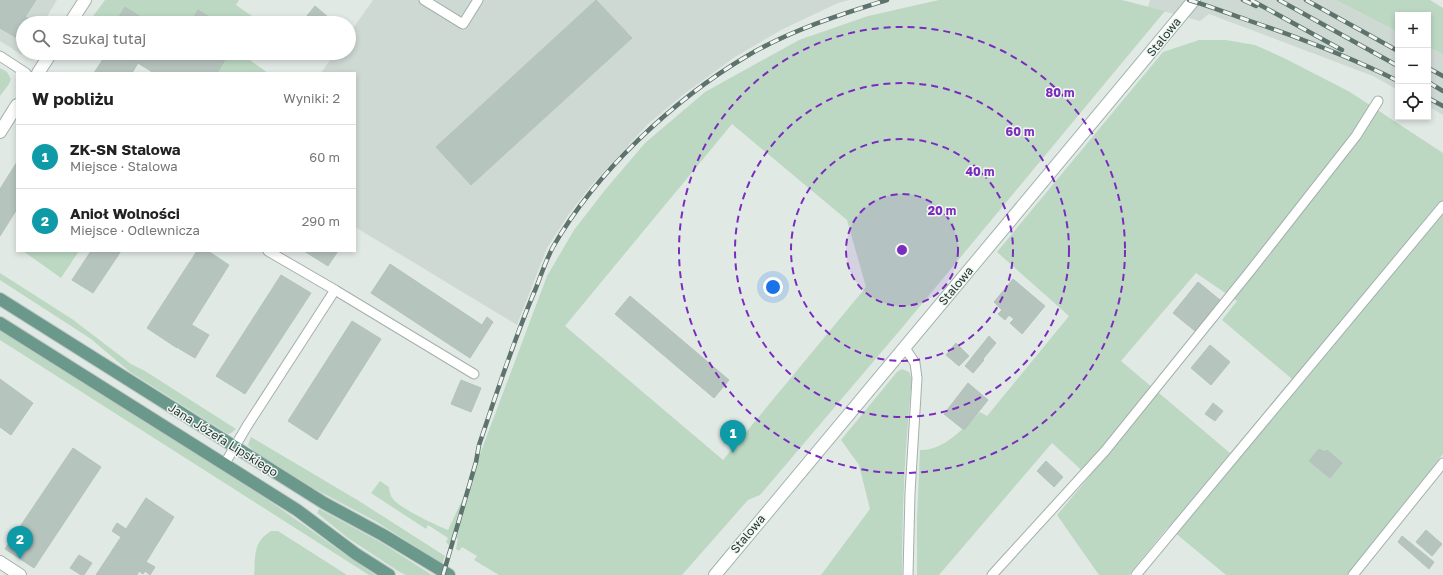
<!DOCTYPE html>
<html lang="pl">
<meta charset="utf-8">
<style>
body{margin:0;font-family:"Golos Text",sans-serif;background:#f2f2f2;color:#222}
.controls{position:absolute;right:12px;top:12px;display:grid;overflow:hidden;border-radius:0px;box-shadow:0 2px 6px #0003}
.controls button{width:36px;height:36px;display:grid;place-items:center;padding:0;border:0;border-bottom:1px solid #e0e0e0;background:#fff;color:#222;font:20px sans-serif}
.you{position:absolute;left:773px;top:287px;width:14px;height:14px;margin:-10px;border:3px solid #fff;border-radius:50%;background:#1a73e8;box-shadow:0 0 0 6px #1a73e833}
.badge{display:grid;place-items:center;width:26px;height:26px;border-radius:50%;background:#2563eb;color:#fff;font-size:13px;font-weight:700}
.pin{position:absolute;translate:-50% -33px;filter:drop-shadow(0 1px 2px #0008)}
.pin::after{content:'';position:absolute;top:21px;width:14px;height:12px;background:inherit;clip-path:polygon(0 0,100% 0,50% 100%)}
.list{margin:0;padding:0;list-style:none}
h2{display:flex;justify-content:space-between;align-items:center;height:52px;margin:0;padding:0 16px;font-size:17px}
h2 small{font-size:13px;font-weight:400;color:#767676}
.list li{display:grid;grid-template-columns:26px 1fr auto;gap:12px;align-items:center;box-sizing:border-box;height:64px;padding:0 16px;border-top:1px solid #e0e0e0}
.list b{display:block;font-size:15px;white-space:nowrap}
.list p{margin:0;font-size:13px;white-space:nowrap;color:#767676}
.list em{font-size:13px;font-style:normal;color:#767676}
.icon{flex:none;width:22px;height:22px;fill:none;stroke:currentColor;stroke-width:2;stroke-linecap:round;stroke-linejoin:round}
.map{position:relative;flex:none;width:1443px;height:575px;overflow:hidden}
.search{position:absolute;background:#fff;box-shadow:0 2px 6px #0003;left:16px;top:16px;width:340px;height:44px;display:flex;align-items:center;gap:10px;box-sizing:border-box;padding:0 14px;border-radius:22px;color:#767676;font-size:15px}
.panel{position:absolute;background:#fff;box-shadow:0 2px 6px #0003;left:16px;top:72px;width:340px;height:180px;border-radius:0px}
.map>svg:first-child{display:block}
.built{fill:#cfd9d4}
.green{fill:#bcd8c3;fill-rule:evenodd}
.building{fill:#b6c4be;stroke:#b4c2bc}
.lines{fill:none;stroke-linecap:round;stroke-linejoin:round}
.lane-casing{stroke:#a4b0ac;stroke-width:11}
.street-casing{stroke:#a4b0ac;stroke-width:14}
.secondary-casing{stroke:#a1b4ac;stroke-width:14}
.primary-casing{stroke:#c1c7c6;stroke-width:14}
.lane{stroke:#fff;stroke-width:9}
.street{stroke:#fff;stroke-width:12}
.secondary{stroke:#fff;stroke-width:12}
.primary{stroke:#6a998c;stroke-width:12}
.rail-casing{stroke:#5e736d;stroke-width:4.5}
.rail{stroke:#f1f6f3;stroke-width:3;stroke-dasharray:9;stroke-linecap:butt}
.ring{fill:none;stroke:#7b2cbf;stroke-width:2;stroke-dasharray:7 5}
.labels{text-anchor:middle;stroke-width:3;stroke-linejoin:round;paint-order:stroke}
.street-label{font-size:12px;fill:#233832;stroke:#f1f6f3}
.centre{fill:#7b2cbf;stroke:#f1f6f3;stroke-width:2}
.ring-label{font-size:12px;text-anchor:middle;font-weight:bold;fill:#7b2cbf;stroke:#f1f6f3;stroke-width:3;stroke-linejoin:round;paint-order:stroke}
</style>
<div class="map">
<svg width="1443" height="575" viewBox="0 0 1443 575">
<rect width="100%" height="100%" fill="#e1e9e5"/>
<!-- built -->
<g class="built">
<path d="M 0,0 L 57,0 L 43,23 L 23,23 L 24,53 L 22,55 L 0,41 Z"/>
<path d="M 373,0 L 849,0 L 838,3 L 781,30 L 735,57 L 684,94 L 647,125 L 590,187 L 569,214 L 547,248 L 517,325 L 355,227 L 355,73 L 321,73 L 335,53 L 349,53 L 349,34 Z"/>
<path d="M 1150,0 L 1336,0 L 1398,32 L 1398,90 L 1373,76 L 1209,14 L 1200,21 L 1148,7 Z"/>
<path d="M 1428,47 L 1443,54 L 1443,115 L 1428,106 Z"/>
</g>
<!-- green -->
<g class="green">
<path d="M 105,0 L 239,0 L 236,5 L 262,23 L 88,23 Z"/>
<path d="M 939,0 L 1122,0 L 1165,11 L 901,329 L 760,495 L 748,500 L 682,575 L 499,575 L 474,560 L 477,556 L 462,547 L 459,551 L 456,549 L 458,539 L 453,537 L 449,545 L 446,542 L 448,538 L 428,525 L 426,529 L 371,493 L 380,481 L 389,487 C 389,490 390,493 391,496 C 396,507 436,525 448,530 L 465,494 L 547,276 L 574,230 L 605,190 L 645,143 L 705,92 L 799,40 L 868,16 ZM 732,124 L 847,220 L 866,287 L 723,460 L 565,326 Z"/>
<path d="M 1336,0 L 1430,0 L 1443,8 L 1443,54 L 1428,47 L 1428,15 L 1398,15 L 1398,32 Z"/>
<path d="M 1199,40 L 1226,40 L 1255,45 L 1284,58 L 1350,92 L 1443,153 L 1443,454 L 1347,575 L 1226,575 L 1168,527 L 1129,575 L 1099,575 L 1057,515 L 1089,477 L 1052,443 L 939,575 L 917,575 L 917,519 L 920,450 C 944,451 963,428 980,412 L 987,416 L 1069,316 L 997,252 L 1163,52 ZM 1196,273 L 1237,301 L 1222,320 L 1292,379 L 1230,453 L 1121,361 Z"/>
<path d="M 122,53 L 245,53 L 244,56 L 268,73 L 154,73 Z"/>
<path d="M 0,68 L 7,72 L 11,79 L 9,84 L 0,96 Z"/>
<path d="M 23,251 L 79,251 L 61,278 Z"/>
<path d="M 0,273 L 72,319 L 131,364 L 145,371 L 236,429 L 231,433 L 228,434 L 130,372 L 91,339 L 0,280 Z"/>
<path d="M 0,330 L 265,498 C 302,523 338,550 375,575 L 369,575 L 0,340 Z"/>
<path d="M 902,369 L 909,372 L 912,379 C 905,444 902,509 902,575 L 821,575 L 870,509 L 859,465 L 841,440 L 897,372 Z"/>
<path d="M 251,437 L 359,501 L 445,556 L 442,564 L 377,522 L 313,488 L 256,453 L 248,445 Z"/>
<path d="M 319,509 L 382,543 L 432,575 L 406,575 L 398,571 L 348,538 L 317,513 Z"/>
<path d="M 271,531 L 278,531 L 347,575 L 254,575 C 255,569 254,564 255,558 C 256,545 260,538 271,531 Z"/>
</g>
<!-- building -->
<g class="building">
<path d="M 0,0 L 36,0 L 25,17 L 29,19 L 26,23 L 23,23 L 23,28 L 17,38 L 0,28 Z"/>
<path d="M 596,0 L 632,38 L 471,185 L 436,147 Z"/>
<path d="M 315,6 L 335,23 L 301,23 Z"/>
<path d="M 125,7 L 150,23 L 115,23 Z"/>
<path d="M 198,10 L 219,23 L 190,23 Z"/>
<path d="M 107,53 L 122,53 L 138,63 L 132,73 L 94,73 Z"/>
<path d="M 122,53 L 229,53 L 217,73 L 154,73 Z"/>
<path d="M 17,162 L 17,209 L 0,236 L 0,189 Z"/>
<path d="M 91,251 L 121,251 L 93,293 L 72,280 Z"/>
<path d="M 197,251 L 208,251 L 229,265 L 177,348 L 147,328 Z"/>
<path d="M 304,251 L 338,251 L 328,266 Z"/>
<path d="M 390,264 L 482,325 L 487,317 L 493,322 L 470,358 L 371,293 Z"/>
<path d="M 281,275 L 311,293 L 245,394 L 216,376 Z"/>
<path d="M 1013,279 L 1045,306 L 1022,334 L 1010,323 L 1014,319 L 1009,315 L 1005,320 L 998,314 L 1002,310 L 994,302 Z"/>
<path d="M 1198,282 L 1220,300 L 1195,331 L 1173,313 Z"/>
<path d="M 630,296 L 729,380 L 714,398 L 615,314 Z"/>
<path d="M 352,321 L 381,339 L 317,440 L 288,421 Z"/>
<path d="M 192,325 L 209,335 L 195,358 L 178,348 Z"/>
<path d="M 989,336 L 996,343 L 983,359 L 984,360 L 973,373 L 965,366 Z"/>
<path d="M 956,343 L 969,356 L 959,366 L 946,355 Z"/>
<path d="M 1210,345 L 1230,362 L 1211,385 L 1191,368 Z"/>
<path d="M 0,379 L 33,403 L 11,435 L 0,427 Z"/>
<path d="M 461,380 L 481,388 L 471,412 L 451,404 Z"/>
<path d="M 968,383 L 988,400 L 964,430 L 944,414 Z"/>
<path d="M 1213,403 L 1223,411 L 1215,421 L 1205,414 Z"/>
<path d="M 73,448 L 101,467 L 34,568 L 5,549 Z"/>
<path d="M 1319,449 L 1325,452 L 1327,450 L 1342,463 L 1330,478 L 1309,461 Z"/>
<path d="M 1046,461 L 1063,477 L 1054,487 L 1037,471 Z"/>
<path d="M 146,498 L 174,517 L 146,562 L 155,567 L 150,575 L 145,571 L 143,574 L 139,571 L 137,575 L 96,575 L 121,537 L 112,531 L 117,523 L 126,529 Z"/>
<path d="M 1426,530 L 1442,544 L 1432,556 L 1416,542 Z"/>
<path d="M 1402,536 L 1434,562 L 1429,569 L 1398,542 Z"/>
<path d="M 79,555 L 92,563 L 84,575 L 81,575 L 70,568 Z"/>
</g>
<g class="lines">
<!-- lane casing -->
<g class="lane-casing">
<g id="lane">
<path d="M 424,0 L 463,24 L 478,0"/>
<path d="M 0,56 L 26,73"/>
<path d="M 335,290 L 474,374"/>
<path d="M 905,348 L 915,363 L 917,378 L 910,493 L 908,575"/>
<path d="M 224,465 L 247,426 L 335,290 L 268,251"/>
<path d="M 992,575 L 1105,451 L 1251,270 L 1356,136 L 1378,101"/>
<path d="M 1136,575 L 1443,206"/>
<path d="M 1353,575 L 1443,463"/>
</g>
</g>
<!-- street casing -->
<g class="street-casing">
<g id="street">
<path d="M 70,23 L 85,0"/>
<path d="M 38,73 L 51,53"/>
<path d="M 0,132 L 17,105"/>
<path d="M 0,562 L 20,575"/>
</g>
</g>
<!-- secondary casing -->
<g class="secondary-casing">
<path id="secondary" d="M 715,575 L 1194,0"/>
</g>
<!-- primary casing -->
<g class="primary-casing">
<g id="primary">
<path d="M 0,299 L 324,503 L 383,535 L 449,575"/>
<path d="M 0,323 L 297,510 L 356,554 L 389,575"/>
</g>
</g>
<!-- lane -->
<use href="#lane" class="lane"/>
<!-- street -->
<use href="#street" class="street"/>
<!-- secondary -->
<use href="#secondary" class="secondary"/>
<!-- primary -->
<use href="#primary" class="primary"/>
<!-- rail casing -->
<g class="rail-casing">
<g id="rail">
<path d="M 1189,0 C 1209,6 1230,14 1250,21 C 1300,38 1350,57 1398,81"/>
<path d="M 1243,0 L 1256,6"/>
<path d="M 1251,0 L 1342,50"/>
<path d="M 1279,0 L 1398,66"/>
<path d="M 1306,0 L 1398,51"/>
<path d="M 1428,68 L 1443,76"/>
<path d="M 1428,82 L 1443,91"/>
<path d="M 1428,98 L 1443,106"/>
<path d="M 443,575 L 476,462 L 479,445 C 497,392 514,339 536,288 C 541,275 546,260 553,247 C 596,172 673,100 747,56 C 789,31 841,14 887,0"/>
</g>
</g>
<!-- rail -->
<use href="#rail" class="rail"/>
</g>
<!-- distance rings -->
<circle cx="902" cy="250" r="56" fill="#7b2cbf" fill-opacity=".12"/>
<g class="ring">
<circle cx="902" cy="250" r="56"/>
<circle cx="902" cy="250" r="111"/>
<circle cx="902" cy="250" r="167"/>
<circle cx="902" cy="250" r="223"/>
</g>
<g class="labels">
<!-- street labels -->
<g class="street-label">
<text transform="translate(1164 37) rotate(-51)" y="4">Stalowa</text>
<text transform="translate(956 286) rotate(-50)" y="4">Stalowa</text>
<text transform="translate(223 440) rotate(32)" y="4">Jana Józefa Lipskiego</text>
<text transform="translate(748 534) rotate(-50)" y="4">Stalowa</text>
</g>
</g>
<circle cx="902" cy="250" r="6" class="centre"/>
<g class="ring-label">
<text x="1060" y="97">80 m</text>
<text x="1020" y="136">60 m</text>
<text x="980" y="176">40 m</text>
<text x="942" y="215">20 m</text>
</g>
</svg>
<div class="controls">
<button>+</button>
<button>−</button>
<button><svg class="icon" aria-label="locate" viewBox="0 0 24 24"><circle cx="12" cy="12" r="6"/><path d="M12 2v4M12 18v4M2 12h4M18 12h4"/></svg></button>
</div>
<div class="you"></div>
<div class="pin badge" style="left:733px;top:453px;background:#0f9aa8">1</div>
<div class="pin badge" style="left:20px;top:559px;background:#0f9aa8">2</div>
<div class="search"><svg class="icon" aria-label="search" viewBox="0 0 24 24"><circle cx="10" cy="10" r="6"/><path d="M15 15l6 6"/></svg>Szukaj tutaj</div>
<section class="panel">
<h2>W pobliżu<small>Wyniki: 2</small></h2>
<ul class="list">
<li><span class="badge" style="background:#0f9aa8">1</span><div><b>ZK-SN Stalowa</b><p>Miejsce · Stalowa</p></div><em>60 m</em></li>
<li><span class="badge" style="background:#0f9aa8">2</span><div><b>Anioł Wolności</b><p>Miejsce · Odlewnicza</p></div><em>290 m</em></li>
</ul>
</section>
</div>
